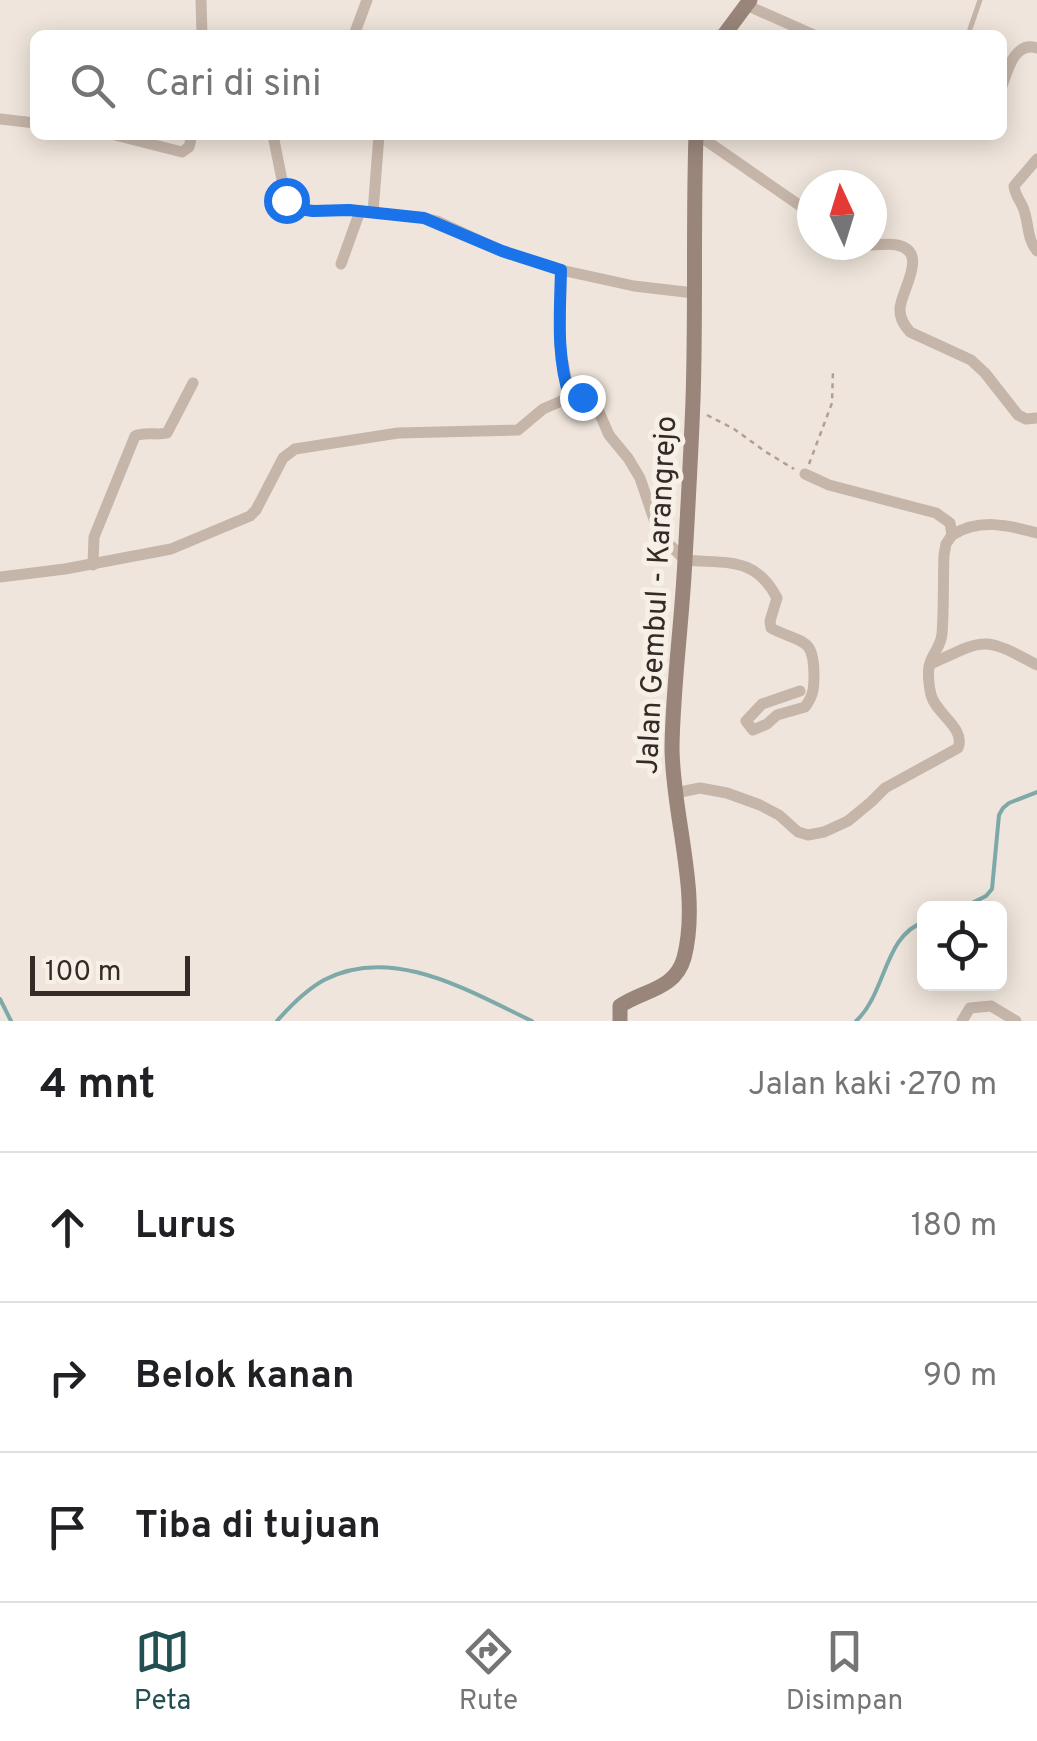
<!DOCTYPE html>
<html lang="id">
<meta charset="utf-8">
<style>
body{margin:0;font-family:Overpass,sans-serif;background:#f6f6f6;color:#202124}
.controls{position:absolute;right:30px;bottom:30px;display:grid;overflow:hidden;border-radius:15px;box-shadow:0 5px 25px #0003}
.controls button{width:90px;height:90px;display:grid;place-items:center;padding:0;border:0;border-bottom:2px solid #e0e0e0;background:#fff;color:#202124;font:50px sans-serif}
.compass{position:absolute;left:797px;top:170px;width:90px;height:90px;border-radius:50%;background:#fff;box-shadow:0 5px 25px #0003;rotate:356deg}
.scale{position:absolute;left:30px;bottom:25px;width:160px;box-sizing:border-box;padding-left:10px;border:5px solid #342b28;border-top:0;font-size:28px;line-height:35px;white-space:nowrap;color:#342b28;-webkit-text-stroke:8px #f7f0e7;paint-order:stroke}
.stop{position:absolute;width:30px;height:30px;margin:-22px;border:8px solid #1a73e8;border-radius:50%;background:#fff}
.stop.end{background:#1a73e8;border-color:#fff;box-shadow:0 2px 10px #0008}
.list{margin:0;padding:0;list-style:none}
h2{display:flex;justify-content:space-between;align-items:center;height:130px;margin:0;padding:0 40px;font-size:42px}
h2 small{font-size:32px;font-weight:400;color:#757577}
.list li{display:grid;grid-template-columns:65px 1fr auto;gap:30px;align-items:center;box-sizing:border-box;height:150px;padding:0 40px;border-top:2px solid #e0e0e0}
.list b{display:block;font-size:38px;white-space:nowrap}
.list em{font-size:32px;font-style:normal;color:#757577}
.icon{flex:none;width:55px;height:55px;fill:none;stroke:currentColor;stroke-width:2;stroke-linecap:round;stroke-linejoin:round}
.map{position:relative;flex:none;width:1037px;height:1021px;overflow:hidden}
.search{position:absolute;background:#fff;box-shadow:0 5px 25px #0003;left:30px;right:30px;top:30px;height:110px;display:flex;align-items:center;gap:25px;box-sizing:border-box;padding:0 35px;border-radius:15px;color:#757577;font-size:38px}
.sheet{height:580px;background:#fff}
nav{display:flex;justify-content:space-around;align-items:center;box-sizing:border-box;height:140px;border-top:2px solid #e0e0e0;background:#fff;font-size:28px;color:#757577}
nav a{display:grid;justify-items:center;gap:5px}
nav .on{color:#224f51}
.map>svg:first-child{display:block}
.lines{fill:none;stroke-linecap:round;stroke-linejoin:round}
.stream{stroke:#7da9a9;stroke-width:4}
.path{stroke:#b29f93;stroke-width:2.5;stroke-dasharray:5 5;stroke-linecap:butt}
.lane{stroke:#c6b5a9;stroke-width:5}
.street{stroke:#c6b5a9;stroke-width:11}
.secondary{stroke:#99857a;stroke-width:15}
.route{stroke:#1a73e8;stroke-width:12}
.labels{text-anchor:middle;stroke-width:10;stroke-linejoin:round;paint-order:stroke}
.street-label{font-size:30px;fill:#342b28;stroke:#f7f0e7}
</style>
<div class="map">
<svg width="1037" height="1021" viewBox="0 0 1037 1021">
<rect width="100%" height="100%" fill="#efe5dc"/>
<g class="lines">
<!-- stream -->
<g class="stream">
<path d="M 962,908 L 986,896 L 992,889 L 999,815 L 1003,808 L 1009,803 L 1037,792"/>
<path d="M 0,999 L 11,1021"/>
<path d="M 277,1021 C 291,1005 306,990 324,980 C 393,944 470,992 532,1021"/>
<path d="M 856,1021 C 886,994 884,935 924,922"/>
</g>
<!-- path -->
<g class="path">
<path d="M 707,415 L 734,429 L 766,452 L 794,469"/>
<path d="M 809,464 L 832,403 L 833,370"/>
</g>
<!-- lane -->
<path class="lane" d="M 970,29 L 980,0"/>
<!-- street -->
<g class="street">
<path d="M 201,0 L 202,35"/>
<path d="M 746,5 L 814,35"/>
<path d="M 354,35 L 367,0"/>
<path d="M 1002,86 C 1008,69 1015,41 1037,48"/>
<path d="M 0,119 L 35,123"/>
<path d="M 115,135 L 182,152 L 189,147 L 192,135"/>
<path d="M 273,135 L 286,200 L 299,209 L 313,211 L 349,210 L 424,218 L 437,221 L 502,251 L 561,270 L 634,286 L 694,293"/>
<path d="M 698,135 L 812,214"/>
<path d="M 1037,159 L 1014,186 C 1015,196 1021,201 1024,210 C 1029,225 1027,239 1037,251"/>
<path d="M 373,212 L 379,135"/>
<path d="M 872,245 C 880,245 890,243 897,245 C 931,252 899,293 900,310 C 900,319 904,325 910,332 L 971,360 L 985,373 L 1018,415 L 1026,419 L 1037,418"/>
<path d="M 341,264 L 360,211"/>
<path d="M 561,270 L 560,347 L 570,398"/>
<path d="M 952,535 C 979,518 1008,525 1037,533"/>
<path d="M 93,565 L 94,537 L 135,436 C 146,431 156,436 167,433 L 193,383"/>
<path d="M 0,577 L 65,569 L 171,549 L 250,516 L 256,510 L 283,458 L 295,449 L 398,433 L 518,430 L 543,409 L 566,399 L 590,399 L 596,405 L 609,435 L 628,458 L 640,478 L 659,534 L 685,560 C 728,564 755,556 777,598 L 770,621 L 771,628 C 801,644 814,635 814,676 C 814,689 813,696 805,707 L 777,715 L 767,724 L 753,730 L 746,721 L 762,704 L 800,691"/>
<path d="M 931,664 C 986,638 983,636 1037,665"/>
<path d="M 675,793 L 700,788 L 727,793 L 760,805 L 779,815 L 798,832 L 808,835 L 824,832 L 848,821 L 871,802 L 885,788 L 958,748 C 966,728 936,714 931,695 C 929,687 927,671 930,663 C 933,653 941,646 942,634 C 944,608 943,581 944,555 L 946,544 L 952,535 L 950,523 L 936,513 L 829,485 L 805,474"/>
<path d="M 962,1021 L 970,1008 L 991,1006 L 1016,1021"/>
</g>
<!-- secondary -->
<g class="secondary">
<path d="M 724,35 L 750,0"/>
<path d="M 620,1021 L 620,1006 C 643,990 675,990 684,958 C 701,893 672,814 672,747 C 673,684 682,622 685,559 C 688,506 691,453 693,400 C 696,312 693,223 696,135"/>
</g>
</g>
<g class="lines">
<!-- route -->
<path class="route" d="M 286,200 L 299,209 L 313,211 L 349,210 L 424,218 L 502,251 L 561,270 C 560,312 556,357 570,398 L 582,397"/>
</g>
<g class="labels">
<!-- street labels -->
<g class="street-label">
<text transform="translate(656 595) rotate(-87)" y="10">Jalan Gembul - Karangrejo</text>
</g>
</g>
</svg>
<div class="controls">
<button><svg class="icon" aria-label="locate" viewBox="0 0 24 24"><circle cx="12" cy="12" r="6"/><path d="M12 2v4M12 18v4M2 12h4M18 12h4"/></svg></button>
</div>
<svg class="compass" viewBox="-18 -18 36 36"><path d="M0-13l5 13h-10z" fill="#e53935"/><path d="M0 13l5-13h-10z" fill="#757577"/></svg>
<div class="scale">100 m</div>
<div class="stop" style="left:286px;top:200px"></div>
<div class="stop end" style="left:582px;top:397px"></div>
<div class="search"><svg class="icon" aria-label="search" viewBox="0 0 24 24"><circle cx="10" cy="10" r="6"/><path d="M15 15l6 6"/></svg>Cari di sini</div>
</div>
<section class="sheet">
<h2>4 mnt<small>Jalan kaki · 270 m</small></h2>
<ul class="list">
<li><svg class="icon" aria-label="ahead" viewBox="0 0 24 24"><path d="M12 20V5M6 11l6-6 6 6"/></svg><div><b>Lurus</b></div><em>180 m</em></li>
<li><svg class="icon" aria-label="right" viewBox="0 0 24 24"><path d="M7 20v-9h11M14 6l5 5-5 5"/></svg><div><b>Belok kanan</b></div><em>90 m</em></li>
<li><svg class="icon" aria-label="arrive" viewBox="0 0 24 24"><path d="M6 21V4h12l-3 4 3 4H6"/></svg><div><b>Tiba di tujuan</b></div></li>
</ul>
</section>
<nav>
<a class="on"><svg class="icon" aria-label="map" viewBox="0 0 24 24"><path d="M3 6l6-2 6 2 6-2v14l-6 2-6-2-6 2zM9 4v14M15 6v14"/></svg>Peta</a>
<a><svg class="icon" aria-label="directions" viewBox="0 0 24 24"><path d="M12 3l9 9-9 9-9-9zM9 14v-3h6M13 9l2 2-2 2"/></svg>Rute</a>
<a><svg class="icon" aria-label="saved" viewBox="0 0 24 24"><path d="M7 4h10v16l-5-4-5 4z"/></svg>Disimpan</a>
</nav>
